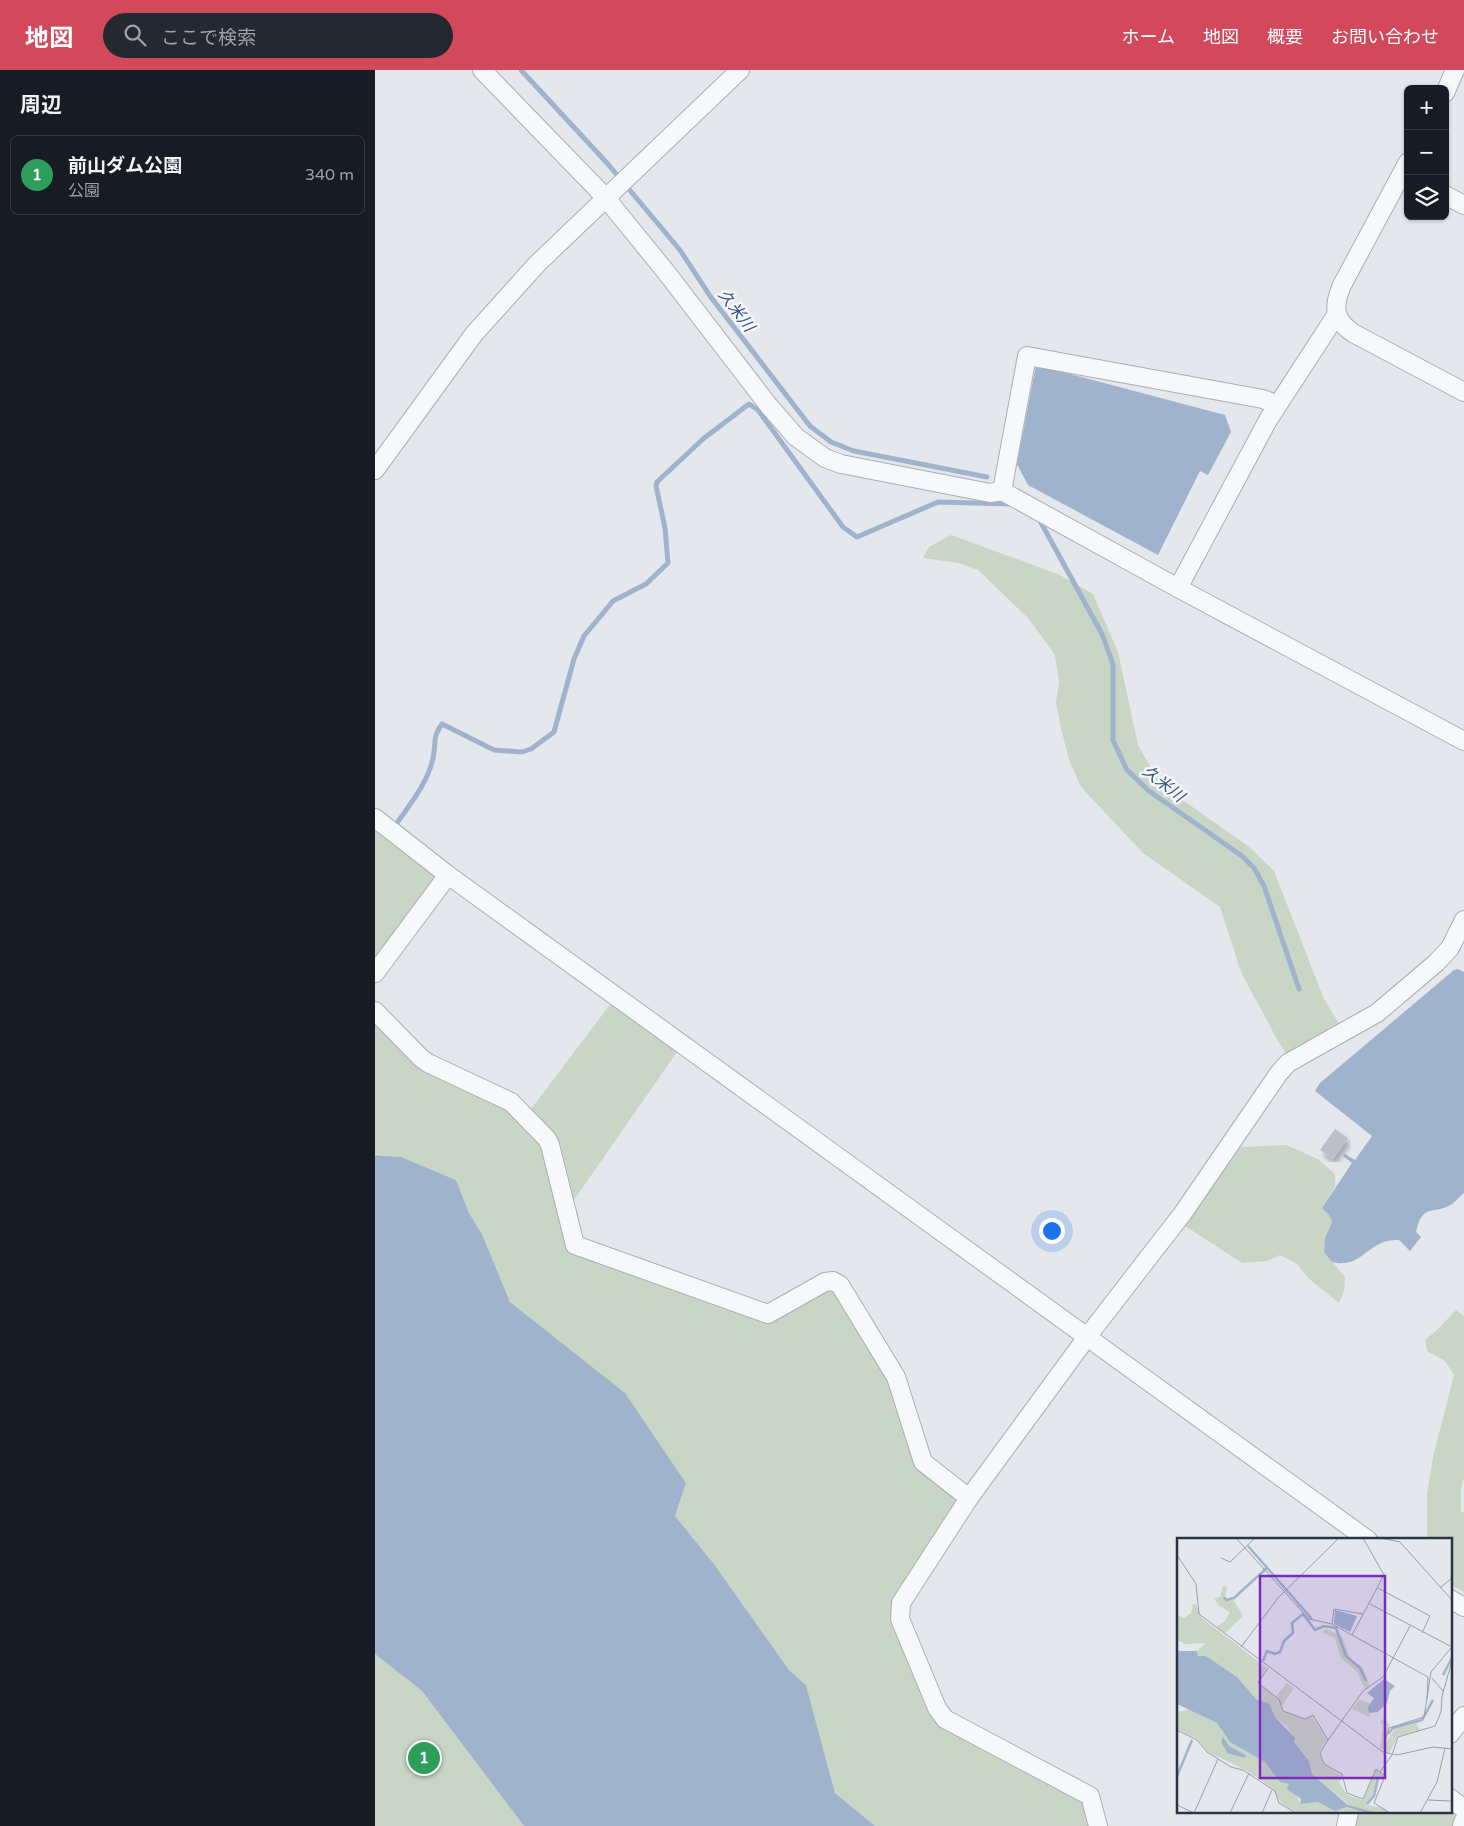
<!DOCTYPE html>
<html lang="ja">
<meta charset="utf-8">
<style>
body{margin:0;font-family:"Varela Round","Noto Sans JP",sans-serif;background:#242831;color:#f1f3f6}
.controls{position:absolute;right:15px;top:15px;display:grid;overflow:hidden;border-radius:8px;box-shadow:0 1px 4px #0004}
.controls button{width:45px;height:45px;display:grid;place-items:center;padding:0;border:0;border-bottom:1px solid #363941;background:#171b24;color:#f1f3f6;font:25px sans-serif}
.you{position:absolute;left:676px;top:1160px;width:18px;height:18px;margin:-12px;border:4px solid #fff;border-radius:50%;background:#1a73e8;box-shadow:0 0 0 8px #1a73e833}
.badge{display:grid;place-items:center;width:32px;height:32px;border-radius:50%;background:#d1495b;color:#fff;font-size:16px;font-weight:700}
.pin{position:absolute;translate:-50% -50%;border:2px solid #fff;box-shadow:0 1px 5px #0006}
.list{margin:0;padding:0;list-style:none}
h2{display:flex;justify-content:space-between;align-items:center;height:65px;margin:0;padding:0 20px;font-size:21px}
h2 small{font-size:16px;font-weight:400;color:#9ea1a6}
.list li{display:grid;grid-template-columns:32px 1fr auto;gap:15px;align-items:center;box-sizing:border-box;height:80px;margin:0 10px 10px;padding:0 10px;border:1px solid #363941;border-radius:8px}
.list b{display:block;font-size:19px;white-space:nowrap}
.list p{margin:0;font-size:16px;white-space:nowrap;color:#9ea1a6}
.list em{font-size:16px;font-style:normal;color:#9ea1a6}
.icon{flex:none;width:28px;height:28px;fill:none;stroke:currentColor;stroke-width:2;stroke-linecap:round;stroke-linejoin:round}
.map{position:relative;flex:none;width:1089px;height:1756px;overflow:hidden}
header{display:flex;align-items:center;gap:30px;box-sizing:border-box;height:70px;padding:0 25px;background:#d1495b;color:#fff}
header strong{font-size:24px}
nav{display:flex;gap:28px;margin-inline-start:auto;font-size:18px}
.search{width:350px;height:45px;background:#242831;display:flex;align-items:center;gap:12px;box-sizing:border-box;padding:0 18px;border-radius:28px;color:#9ea1a6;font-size:19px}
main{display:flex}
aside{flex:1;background:#171b24}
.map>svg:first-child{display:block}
.green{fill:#c9d6c5}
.water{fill:#9fb4cc}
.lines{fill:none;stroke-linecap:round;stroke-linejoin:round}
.stream{stroke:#9fb4cc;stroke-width:5}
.building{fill:#bbc0ca;filter:url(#shadow)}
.minor-casing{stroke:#a9aeb7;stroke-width:20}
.minor{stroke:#f7f8fa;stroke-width:18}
.labels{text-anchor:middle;stroke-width:5;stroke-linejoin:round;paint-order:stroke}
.water-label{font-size:16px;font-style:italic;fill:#34527a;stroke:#f4f6f9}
.inset-river{fill:none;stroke:#9fb4cc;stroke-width:2.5}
.inset-road{fill:none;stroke:#9a9fa9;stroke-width:1}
.view{fill:#7b2cbf;fill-opacity:0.15;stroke:#7b2cbf;stroke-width:2.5}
.inset-edge{fill:none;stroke:#2b3445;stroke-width:2.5}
</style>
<header>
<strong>地図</strong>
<div class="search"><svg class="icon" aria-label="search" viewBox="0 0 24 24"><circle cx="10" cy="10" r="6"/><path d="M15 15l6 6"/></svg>ここで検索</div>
<nav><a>ホーム</a><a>地図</a><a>概要</a><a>お問い合わせ</a></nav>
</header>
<main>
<aside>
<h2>周辺<small></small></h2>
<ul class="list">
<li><span class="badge" style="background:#2e9e5b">1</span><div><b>前山ダム公園</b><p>公園</p></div><em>340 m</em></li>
</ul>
</aside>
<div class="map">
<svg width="1089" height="1756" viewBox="0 0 1089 1756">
<defs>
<filter id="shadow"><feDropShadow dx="3" dy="5.5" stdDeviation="2.5" flood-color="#0004"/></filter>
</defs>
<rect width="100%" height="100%" fill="#e4e7ec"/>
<!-- green -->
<g class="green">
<path d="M 576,465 L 683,504 L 718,524 L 743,582 L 763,675 L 785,714 L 873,776 L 899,801 L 949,929 L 965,955 L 914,987 L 904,973 L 866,902 L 845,837 L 768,783 L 706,717 L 694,690 L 685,654 L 681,632 L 684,612 L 680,585 L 654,549 L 603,500 L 584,493 L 548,488 L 554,477 Z"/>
<path d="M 0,757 L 62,805 L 63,810 L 0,895 Z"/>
<path d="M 237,932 L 304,979 L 199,1130 L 185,1073 L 156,1039 Z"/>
<path d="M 0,949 L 133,1036 L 168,1072 L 196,1181 L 388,1247 L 457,1216 L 517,1314 L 539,1386 L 584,1428 L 523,1525 L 557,1642 L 710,1731 L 717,1756 L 500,1756 L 460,1723 L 431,1615 L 414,1600 L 339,1494 L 300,1446 L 311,1413 L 250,1324 L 135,1232 L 107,1164 L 94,1143 L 81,1110 L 26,1087 L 0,1084 Z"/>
<path d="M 911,1075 L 943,1089 L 960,1104 L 960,1117 L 947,1138 L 954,1145 L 957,1152 L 950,1168 L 949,1182 L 970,1207 L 969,1221 L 964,1233 L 933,1208 L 922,1194 L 905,1185 L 892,1191 L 867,1193 L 807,1154 L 866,1077 Z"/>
<path d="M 1081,1240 L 1089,1246 L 1089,1408 L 1086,1419 L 1086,1442 L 1089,1442 L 1089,1522 L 1075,1514 L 1075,1470 L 1052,1470 L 1052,1425 L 1058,1387 L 1079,1305 L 1070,1291 L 1052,1281 L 1050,1270 L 1062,1260 Z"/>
<path d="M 0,1584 L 47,1621 L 149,1756 L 0,1756 Z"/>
<path d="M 1075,1733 L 1085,1740 L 1081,1756 L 978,1756 L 981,1742 L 1075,1742 Z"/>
</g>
<!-- water -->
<g class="water">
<path d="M 661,295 L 850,345 L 856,362 L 833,405 L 825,401 L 783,485 L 653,415 L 642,394 Z"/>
<path d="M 1083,899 L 1089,902 L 1089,1123 C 1085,1126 1081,1131 1077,1134 C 1057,1146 1048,1132 1041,1162 L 1046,1167 L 1035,1181 L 1024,1170 C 992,1168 988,1200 957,1192 L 949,1182 L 950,1168 L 957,1152 L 954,1145 L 947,1138 L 977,1093 L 968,1086 L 970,1084 L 980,1090 L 997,1066 L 940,1021 L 945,1013 L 1079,900 Z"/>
<path d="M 0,1085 L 26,1087 L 81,1110 L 94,1143 L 107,1164 L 135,1232 L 250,1323 L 311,1413 L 300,1446 L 339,1494 L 414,1600 L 431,1615 L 460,1723 L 500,1756 L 149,1756 L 47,1621 L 0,1584 Z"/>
</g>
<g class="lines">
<!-- stream -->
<g class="stream">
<path d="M 146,0 L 232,93 L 305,180 L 335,226 L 435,356 L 456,372 L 479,381 L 612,407"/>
<path d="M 664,449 L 727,564 L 738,594 L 738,670 L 752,700 L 774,721 L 867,786 L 879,798 L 889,816 L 924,919"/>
<path d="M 22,753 C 36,733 53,712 58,688 C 62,672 56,670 67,654 L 119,680 L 147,682 L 156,679 L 179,662 L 199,589 L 209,566 L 238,531 L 271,514 L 293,493 L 290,458 L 281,416 L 282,412 L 328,369 L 374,334 L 383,340 L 468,457 L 482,467 L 563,432 L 637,434"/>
</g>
</g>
<!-- building -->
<path class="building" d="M 960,1059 L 973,1068 L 958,1089 L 945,1080 Z"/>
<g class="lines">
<!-- minor casing -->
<g class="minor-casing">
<g id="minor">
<path d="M 107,0 L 230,127 L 291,202 L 394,336 L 421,367 L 450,388 L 466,394 L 615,423 L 627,421 L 803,518 L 1089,671"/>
<path d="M 1070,23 L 1080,0"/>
<path d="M 1033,92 L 967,215 C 958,236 958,249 978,263 L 1089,322"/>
<path d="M 1070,125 L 1089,135"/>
<path d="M 0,400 L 99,264 L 162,194 L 365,0"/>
<path d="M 627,421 L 652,286 L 888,329 L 902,335"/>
<path d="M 803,518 L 893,350 L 962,244"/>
<path d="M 0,748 L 73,805 L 993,1470"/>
<path d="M 0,903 L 73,805"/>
<path d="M 0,941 L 46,988 L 53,993 L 136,1032 L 172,1069 L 175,1075 L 200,1175 L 393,1244 L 450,1212 L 458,1211 L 465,1215 L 521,1307 L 548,1392 L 594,1428 L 526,1533 L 525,1549 L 562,1638 L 570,1649 L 715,1726 L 723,1756"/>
<path d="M 594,1428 L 712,1267 L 808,1143 L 904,1003 L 913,993 L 1002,943 L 1061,893 L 1075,878 L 1089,850"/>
<path d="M 1075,1529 L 1089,1537"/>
<path d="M 1075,1664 L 1089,1646"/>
<path d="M 1075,1728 L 1089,1739"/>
<path d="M 971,1756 L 974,1742"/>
<path d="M 1087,1756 L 1089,1750"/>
</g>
</g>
<!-- minor -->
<use href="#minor" class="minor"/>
</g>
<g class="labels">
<!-- water labels -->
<g class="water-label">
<text transform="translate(362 240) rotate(53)" y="6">久米川</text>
<text transform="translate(789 713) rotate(38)" y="6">久米川</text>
</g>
</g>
<!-- overview -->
<g transform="translate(802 1468)">
<rect width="275" height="275" fill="#e4e7ec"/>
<path d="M 46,48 L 50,49 L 47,63 L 55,59 L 66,78 L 48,95 L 39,89 L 47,84 L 53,74 L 42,68 L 37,60 L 43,59 ZM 16,66 L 19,66 L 25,80 L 90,130 L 81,145 L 102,161 L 105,173 L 127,181 L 135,178 L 150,202 L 142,214 L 146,226 L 164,237 L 165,241 L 162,244 L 170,257 L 186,262 L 199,232 L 207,238 L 206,242 L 200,240 L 196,257 L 189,267 L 207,270 L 212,275 L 121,275 L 104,265 L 97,251 L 69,232 L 31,214 L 19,200 L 0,191 L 0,174 L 15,171 L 40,185 L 69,213 L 88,224 L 103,244 L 112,246 L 124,266 L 141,264 L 158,273 L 171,266 L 135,236 L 132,223 L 117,204 L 111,190 L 98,179 L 92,165 L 80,162 L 60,139 L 29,118 L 21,118 L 20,113 L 29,105 L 8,106 L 0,102 L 0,77 L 7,80 L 14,75 ZM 149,91 L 165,98 L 173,120 L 186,130 L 193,148 L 188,151 L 180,134 L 164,120 L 158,101 L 145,94 ZM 110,145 L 117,150 L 105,168 L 100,157 ZM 182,162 L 193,165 L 193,179 L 175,171 ZM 207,180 L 213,187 L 208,204 L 219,190 L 239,185 L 243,192 L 221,198 L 212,215 L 203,210 L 206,188 L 203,184 Z" fill="#c9d6c5"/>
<path d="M 158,72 L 180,78 L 173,94 L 157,86 ZM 0,113 L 20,113 L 21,118 L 29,118 L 60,139 L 80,162 L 92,165 L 98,179 L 118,200 L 117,204 L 132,223 L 135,236 L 172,268 L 158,273 L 141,264 L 123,266 L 124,261 L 110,251 L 112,246 L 103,244 L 88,224 L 53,204 L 40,185 L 0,166 ZM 207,141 L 218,148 L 213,153 L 210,165 L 201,174 L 192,175 L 191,169 L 197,160 L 190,155 ZM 46,199 L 52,208 L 69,217 L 68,220 L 50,215 L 44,204 Z" fill="#9fb4cc"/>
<path class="inset-river" d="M 71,8 L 135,81M 47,59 L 49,62 L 57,60 L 91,29M 86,123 L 90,113 L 98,116 L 103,114 L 107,103 L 116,95 L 115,85 L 126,76 L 138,92 L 147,88 L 159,90 L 169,118 L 183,130 L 189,143M 266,137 L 275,120M 211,196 L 216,190 L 245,182 L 256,162M 0,238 L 15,202M 190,266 L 197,258 L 201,240M 171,268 L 195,275"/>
<path class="inset-road" d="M 59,0 L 132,81 L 155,86 L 251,139 L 250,161M 204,0 L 223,4 L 275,62M 0,17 L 19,46 L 22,76 L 206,214 L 220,217 L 256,209 L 275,211M 44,20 L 53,24 L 78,0M 201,50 L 253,78 L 245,95M 263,50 L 275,40M 193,66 L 275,109M 155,86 L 157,71 L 186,76M 175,97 L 207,37 L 186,0M 64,109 L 101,60 L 162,0M 91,130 L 81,145 L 102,161 L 106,173 L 128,181 L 136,177 L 151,202 L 143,215 L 147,226 L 165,236 L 170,255 L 186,261 L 199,231 L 208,238 L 197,265 L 213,275M 255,140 L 266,153M 0,192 L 20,202 L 30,214 L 54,229 L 66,232 L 98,253 L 102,265 L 119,275M 151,202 L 186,153 L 206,139 L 233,88M 208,203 L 212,190 L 247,179 L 254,134 L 274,110M 203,234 L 215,217 L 221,199 L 258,188 L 264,174 L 265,158 L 275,123M 251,262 L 274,263M 0,267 L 17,275M 17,275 L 41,221M 53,275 L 72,235M 85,275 L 95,252M 243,275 L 260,244 L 268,210"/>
<path class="view" d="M 83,38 L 208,38 L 208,240 L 83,240 Z"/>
<rect width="275" height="275" class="inset-edge"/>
</g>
</svg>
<div class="controls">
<button>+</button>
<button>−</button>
<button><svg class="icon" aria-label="layers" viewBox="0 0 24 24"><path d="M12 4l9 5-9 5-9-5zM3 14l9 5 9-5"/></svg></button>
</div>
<div class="you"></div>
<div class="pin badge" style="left:49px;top:1688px;background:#2e9e5b">1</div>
</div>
</main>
